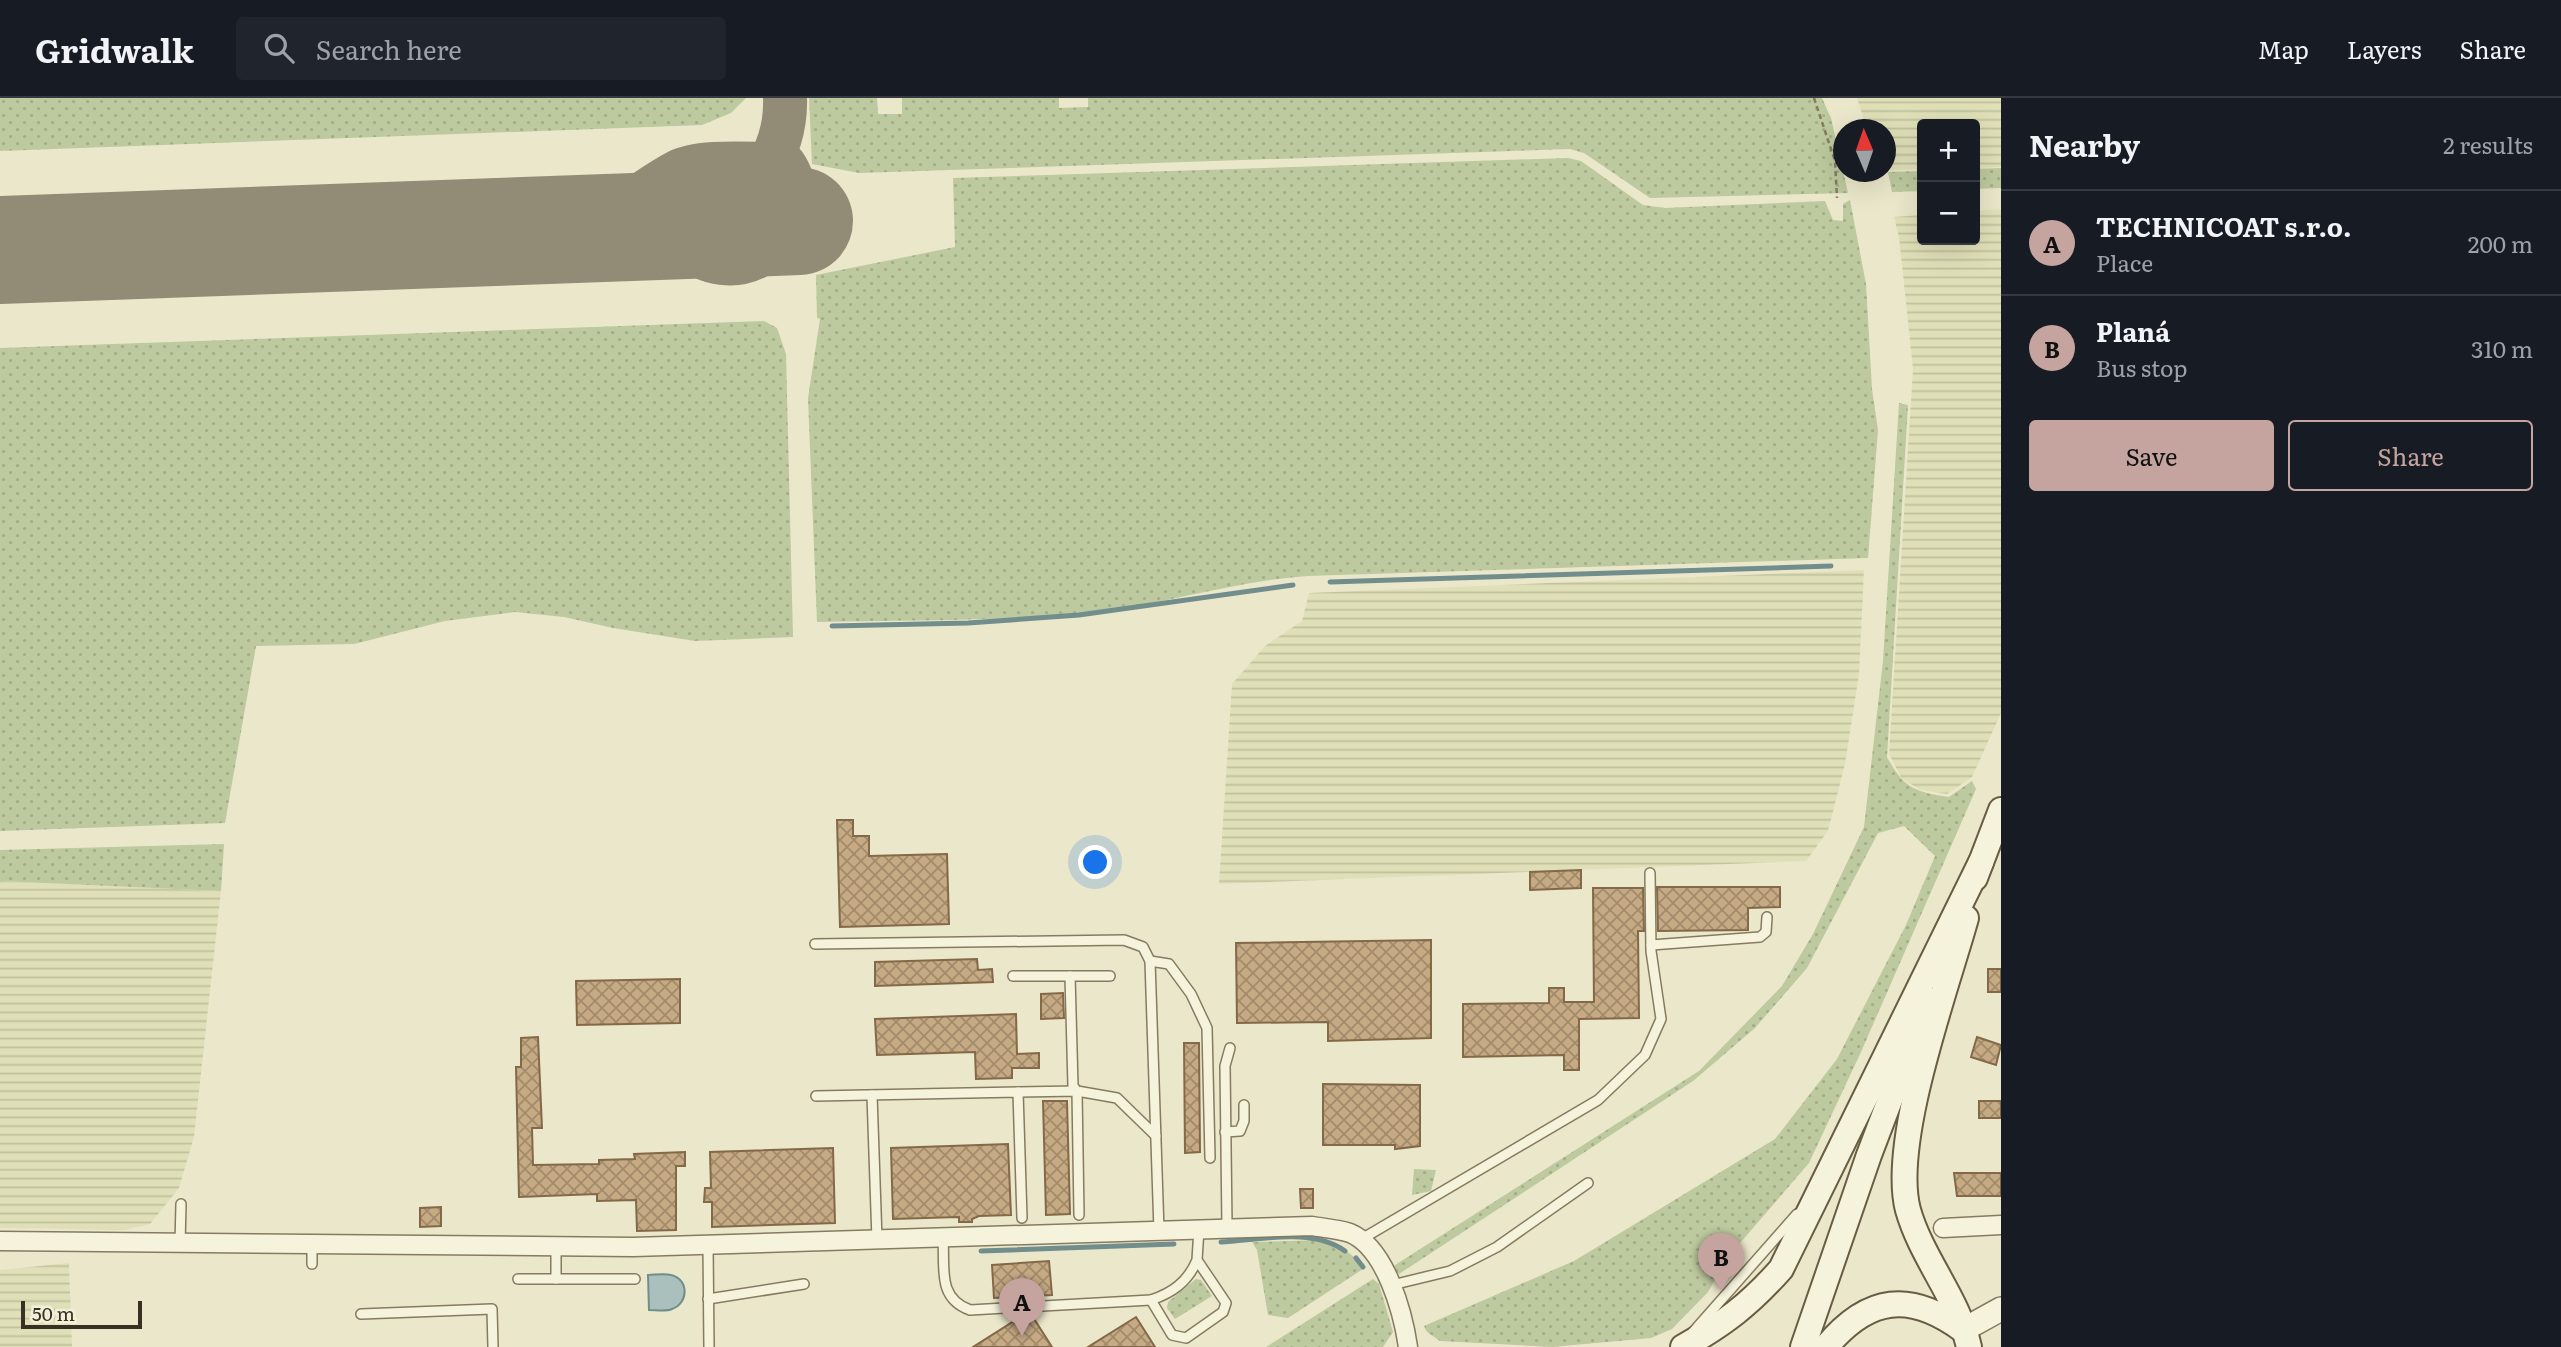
<!DOCTYPE html>
<meta charset="utf-8">
<style>
body{margin:0;font-family:Literata,serif;background:#20242c;color:#f1f3f6}
.controls{position:absolute;right:21px;top:21px;display:grid;overflow:hidden;border-radius:7px;box-shadow:0 7px 28px #0002}
.controls button{width:63px;height:63px;display:grid;place-items:center;padding:0;border:0;border-bottom:2px solid #363941;background:#171b24;color:#f1f3f6;font:35px sans-serif}
.compass{position:absolute;left:1833px;top:21px;width:63px;height:63px;border-radius:50%;background:#171b24;box-shadow:0 7px 28px #0002;rotate:358deg}
.scale{position:absolute;left:21px;bottom:18px;width:121px;box-sizing:border-box;padding-left:7px;border:4px solid #383022;border-top:0;font-size:19px;line-height:24px;white-space:nowrap;color:#383022;-webkit-text-stroke:5px #f3f0d9;paint-order:stroke}
.you{position:absolute;left:1096px;top:765px;width:24px;height:24px;margin:-18px;border:5px solid #fff;border-radius:50%;background:#1a73e8;box-shadow:0 0 0 10px #1a73e833}
.badge{display:grid;place-items:center;width:46px;height:46px;border-radius:50%;background:#c5a49f;color:#111;font-size:23px;font-weight:700}
.pin{position:absolute;translate:-50% -58px;filter:drop-shadow(0 2px 4px #0008)}
.pin::after{content:'';position:absolute;top:37px;width:24px;height:21px;background:inherit;clip-path:polygon(0 0,100% 0,50% 100%)}
.list{margin:0;padding:0;list-style:none}
h2{display:flex;justify-content:space-between;align-items:center;height:91px;margin:0;padding:0 28px;font-size:30px}
h2 small{font-size:23px;font-weight:400;color:#9ea1a6}
.list li{display:grid;grid-template-columns:46px 1fr auto;gap:21px;align-items:center;box-sizing:border-box;height:105px;padding:0 28px;border-top:2px solid #363941}
.list b{display:block;font-size:26px;white-space:nowrap}
.list p{margin:0;font-size:23px;white-space:nowrap;color:#9ea1a6}
.list em{font-size:23px;font-style:normal;color:#9ea1a6}
.actions{display:flex;gap:14px;padding:21px 28px}
.actions a{flex:1;padding:16px 0;border:2px solid #c5a49f;border-radius:7px;text-align:center;font-size:24px;color:#c5a49f}
.actions .main{background:#c5a49f;color:#111}
.icon{flex:none;width:38px;height:38px;fill:none;stroke:currentColor;stroke-width:2;stroke-linecap:round;stroke-linejoin:round}
.map{position:relative;flex:none;width:2001px;height:1249px;overflow:hidden}
header{display:flex;align-items:center;gap:42px;box-sizing:border-box;height:98px;padding:0 35px;background:#171b24;border-bottom:2px solid #363941}
header strong{font-size:33px}
nav{display:flex;gap:38px;margin-inline-start:auto;font-size:24px}
.search{width:490px;height:63px;background:#20242c;display:flex;align-items:center;gap:18px;box-sizing:border-box;padding:0 24px;border-radius:7px;color:#9ea1a6;font-size:26px}
main{display:flex}
aside{flex:1;background:#171b24}
.map>svg:first-child{display:block}
.farmland{fill:url(#farmland-rules)}
.grass{fill:url(#grass-dots)}
.water{fill:#aac0bd;stroke:#718e8c;stroke-width:2}
.lines{fill:none;stroke-linecap:round;stroke-linejoin:round}
.stream{stroke:#718e8c;stroke-width:5}
.taxiway{stroke:#928c76;stroke-width:44}
.runway{stroke:#928c76;stroke-width:108}
.building{fill:url(#building-cross-hatch);stroke:#846948;stroke-width:2}
.service-casing{stroke:#867b60;stroke-width:12}
.minor-casing{stroke:#867b60;stroke-width:21}
.tertiary-casing{stroke:#867b60;stroke-width:26}
.secondary-casing{stroke:#685c43;stroke-width:28}
.path{stroke:#867b60;stroke-width:2.5;stroke-dasharray:5 3.5;stroke-linecap:butt}
.service{stroke:#f6f3dd;stroke-width:9}
.minor{stroke:#f6f3dd;stroke-width:18}
.tertiary{stroke:#f6f3dd;stroke-width:23}
.secondary{stroke:#f6f3dd;stroke-width:24}
</style>
<header>
<strong>Gridwalk</strong>
<div class="search"><svg class="icon" aria-label="search" viewBox="0 0 24 24"><circle cx="10" cy="10" r="6"/><path d="M15 15l6 6"/></svg>Search here</div>
<nav><a>Map</a><a>Layers</a><a>Share</a></nav>
</header>
<main>
<div class="map">
<svg width="2001" height="1249" viewBox="0 0 2001 1249">
<defs>
<pattern id="farmland-rules" width="6" height="5" patternUnits="userSpaceOnUse" patternTransform="scale(1.75)"><rect width="6" height="5" fill="#e0e0b8"/><path d="M0 2.5h6" fill="none" stroke="#c1c09e"/></pattern>
<pattern id="grass-dots" width="8" height="8" patternUnits="userSpaceOnUse" patternTransform="scale(1.75)"><rect width="8" height="8" fill="#bdc99e"/><path d="M2 2h.1M6 6h.1" fill="none" stroke="#a3ad88" stroke-width="1.8" stroke-linecap="round"/></pattern>
<pattern id="building-cross-hatch" width="8" height="8" patternUnits="userSpaceOnUse" patternTransform="scale(1.75)"><rect width="8" height="8" fill="#c6aa83"/><path d="M0 0l8 8M0 8l8-8" fill="none" stroke="#a28b6b"/></pattern>
</defs>
<rect width="100%" height="100%" fill="#ebe7ca"/>
<!-- farmland -->
<g class="farmland">
<path d="M 1857,0 L 2001,0 L 2001,69 L 1975,70 L 1975,26 L 1922,26 L 1922,71 L 1886,72 L 1885,32 L 1867,31 Z"/>
<path d="M 2001,111 L 2001,615 L 1972,679 L 1947,696 L 1921,692 L 1902,681 L 1889,656 L 1913,271 L 1899,139 L 1894,119 L 1922,117 L 1922,142 L 1975,142 L 1975,113 Z"/>
<path d="M 1864,472 L 1859,576 L 1845,666 L 1828,733 L 1806,763 L 1219,786 L 1232,586 L 1265,548 L 1302,523 L 1309,495 Z"/>
<path d="M 0,783 L 221,793 L 194,1039 L 179,1090 L 150,1126 L 124,1132 L 0,1130 Z"/>
<path d="M 69,1165 L 72,1249 L 0,1249 L 0,1172 Z"/>
</g>
<!-- grass -->
<g class="grass">
<path d="M 0,0 L 746,0 L 731,15 L 702,27 L 0,53 Z"/>
<path d="M 809,0 L 877,0 L 878,16 L 902,16 L 902,0 L 1059,0 L 1059,10 L 1088,9 L 1088,0 L 1822,0 L 1831,20 L 1848,95 L 1650,100 L 1584,55 L 1570,51 L 859,75 L 812,66 Z"/>
<path d="M 1568,60 L 1581,63 L 1643,107 L 1665,110 L 1825,103 L 1833,122 L 1843,123 L 1843,106 L 1850,102 L 1866,186 L 1872,291 L 1878,332 L 1868,460 L 1307,478 C 1238,483 1172,504 1103,513 C 1009,524 912,522 817,524 L 808,300 L 820,221 L 817,220 L 816,177 L 955,149 L 953,80 Z"/>
<path d="M 2001,70 L 2001,90 L 1975,91 L 1975,71 Z"/>
<path d="M 1922,73 L 1922,93 L 1892,94 L 1888,74 Z"/>
<path d="M 764,223 L 777,230 L 786,256 L 793,539 L 695,543 L 613,530 L 564,519 L 515,514 L 445,523 L 354,546 L 256,548 L 225,725 L 0,733 L 0,250 Z"/>
<path d="M 1899,305 L 1908,307 L 1887,659 C 1904,690 1914,694 1949,699 L 1972,683 L 1976,691 L 1861,954 L 1809,1065 L 1728,1159 L 1708,1194 L 1672,1231 L 1651,1240 L 1552,1249 L 1440,1243 L 1427,1234 L 1424,1228 L 1574,1163 L 1775,1041 L 1837,961 L 1906,827 L 1935,758 L 1904,728 L 1878,735 L 1807,870 L 1755,930 L 1693,983 L 1399,1176 L 1392,1169 L 1699,973 L 1782,888 L 1813,836 L 1864,729 L 1883,563 Z"/>
<path d="M 224,746 L 221,793 L 0,783 L 0,752 Z"/>
<path d="M 1414,1071 L 1436,1072 L 1431,1093 L 1412,1097 Z"/>
<path d="M 1324,1142 L 1343,1150 L 1366,1169 L 1288,1220 L 1268,1217 L 1257,1152 L 1252,1144 Z"/>
<path d="M 1196,1181 L 1201,1182 L 1212,1198 L 1175,1221 L 1167,1210 L 1168,1204 Z"/>
<path d="M 1373,1181 L 1379,1186 L 1393,1234 L 1383,1249 L 1266,1249 Z"/>
</g>
<!-- water -->
<path class="water" d="M 648,1177 C 655,1177 664,1175 671,1177 C 689,1181 689,1205 672,1211 C 666,1214 656,1212 649,1212 Z"/>
<g class="lines">
<!-- stream -->
<g class="stream">
<path d="M 1330,484 L 1831,468"/>
<path d="M 832,528 L 968,525 L 1079,517 L 1293,487"/>
<path d="M 1221,1144 C 1259,1142 1313,1129 1345,1153"/>
<path d="M 981,1153 L 1174,1146"/>
<path d="M 1356,1160 L 1363,1169"/>
</g>
<!-- taxiway -->
<g class="taxiway">
<path d="M 640,126 C 658,126 677,126 694,122 C 751,109 787,56 785,0"/>
<path d="M 428,134 L 521,130"/>
<path d="M 492,136 L 654,133 C 679,141 696,162 722,165 C 773,172 814,109 784,66 C 756,67 702,61 677,74 C 644,91 616,120 578,128"/>
</g>
<!-- runway -->
<path class="runway" d="M 0,152 L 799,123"/>
</g>
<!-- building -->
<g class="building">
<path d="M 837,722 L 853,722 L 853,738 L 869,738 L 869,758 L 947,756 L 949,826 L 840,829 Z"/>
<path d="M 1581,772 L 1581,790 L 1530,792 L 1530,774 Z"/>
<path d="M 1657,789 L 1780,789 L 1780,809 L 1748,810 L 1748,832 L 1658,833 Z"/>
<path d="M 1593,790 L 1643,790 L 1644,833 L 1638,833 L 1639,920 L 1579,921 L 1579,972 L 1564,972 L 1564,957 L 1463,959 L 1463,906 L 1549,905 L 1549,890 L 1564,890 L 1564,904 L 1594,904 Z"/>
<path d="M 1431,842 L 1431,940 L 1328,943 L 1328,924 L 1237,925 L 1236,845 Z"/>
<path d="M 977,861 L 978,872 L 992,871 L 993,884 L 875,888 L 875,864 Z"/>
<rect x="1988" y="871" width="13" height="23"/>
<path d="M 680,881 L 680,925 L 577,927 L 576,883 Z"/>
<path d="M 1063,895 L 1064,920 L 1041,921 L 1041,896 Z"/>
<path d="M 1016,916 L 1017,956 L 1039,955 L 1039,970 L 1012,970 L 1012,980 L 976,981 L 975,954 L 877,957 L 875,921 Z"/>
<path d="M 538,939 L 542,1030 L 532,1030 L 533,1067 L 599,1066 L 599,1062 L 635,1061 L 634,1056 L 685,1054 L 685,1068 L 676,1068 L 676,1132 L 637,1133 L 636,1102 L 597,1103 L 597,1096 L 519,1099 L 516,969 L 521,969 L 521,940 Z"/>
<path d="M 1977,939 L 2001,947 L 1996,967 L 1971,959 Z"/>
<path d="M 1184,945 L 1199,945 L 1200,1054 L 1185,1055 Z"/>
<path d="M 1323,986 L 1420,987 L 1420,1048 L 1395,1051 L 1395,1047 L 1323,1047 Z"/>
<path d="M 1043,1003 L 1067,1003 L 1070,1116 L 1046,1117 Z"/>
<rect x="1979" y="1003" width="22" height="17"/>
<path d="M 1008,1046 L 1011,1117 L 979,1118 L 972,1121 L 972,1124 L 959,1124 L 959,1119 L 893,1121 L 891,1050 Z"/>
<path d="M 833,1050 L 835,1125 L 712,1129 L 712,1104 L 704,1104 L 705,1090 L 711,1090 L 710,1054 Z"/>
<path d="M 1954,1075 L 2001,1075 L 2001,1098 L 1957,1098 Z"/>
<path d="M 1300,1091 L 1313,1091 L 1313,1110 L 1301,1110 Z"/>
<path d="M 441,1109 L 441,1128 L 420,1129 L 420,1110 Z"/>
<path d="M 1049,1163 L 1052,1197 L 994,1200 L 992,1167 Z"/>
<path d="M 1025,1216 L 1031,1216 L 1052,1249 L 973,1249 Z"/>
<path d="M 1136,1219 L 1155,1249 L 1088,1249 Z"/>
</g>
<g class="lines">
<!-- service casing -->
<g class="service-casing">
<g id="service">
<path d="M 815,846 L 1124,842 L 1143,849 L 1150,863 L 1159,1133"/>
<path d="M 1651,847 L 1760,839 L 1766,834 L 1767,819"/>
<path d="M 1150,863 L 1169,866 L 1191,896 L 1207,930 L 1210,1060"/>
<path d="M 1013,878 L 1110,878"/>
<path d="M 1070,878 L 1073,988 L 1077,993 L 1117,1000 L 1156,1038"/>
<path d="M 1018,994 L 1077,993 L 1079,1117"/>
<path d="M 872,997 L 877,1142"/>
<path d="M 816,998 L 1018,994 L 1022,1120"/>
<path d="M 1225,1034 L 1240,1033 L 1244,1023 L 1244,1007"/>
<path d="M 1227,1129 L 1225,968 L 1230,950"/>
<path d="M 943,1140 C 945,1170 937,1200 970,1212 L 1151,1202"/>
<path d="M 1360,1142 L 1598,1002 L 1645,957 L 1661,921 L 1651,853 L 1650,775"/>
<path d="M 180,1146 L 181,1106"/>
<path d="M 708,1147 L 709,1249"/>
<path d="M 312,1148 L 312,1166"/>
<path d="M 556,1149 L 556,1181 L 635,1181"/>
<path d="M 1197,1162 C 1188,1184 1172,1195 1151,1202 L 1172,1237 L 1186,1240 L 1223,1214 L 1226,1205 L 1197,1162 L 1199,1131"/>
<path d="M 518,1181 L 556,1181"/>
<path d="M 1392,1187 L 1450,1173 L 1497,1149 L 1588,1085"/>
<path d="M 708,1201 L 804,1186"/>
<path d="M 361,1216 L 492,1211 L 493,1249"/>
<path d="M 1693,1234 L 1797,1116"/>
</g>
</g>
<!-- minor casing -->
<g class="minor-casing">
<g id="minor">
<path d="M 1943,1130 L 2001,1127"/>
<path d="M 0,1143 L 633,1149 L 1312,1128 C 1324,1130 1338,1131 1350,1135 C 1386,1150 1403,1215 1408,1249"/>
</g>
</g>
<!-- tertiary casing -->
<g class="tertiary-casing">
<path id="tertiary" d="M 1963,1232 L 2001,1211"/>
</g>
<!-- secondary casing -->
<g class="secondary-casing">
<g id="secondary">
<path d="M 1975,780 L 2001,712"/>
<path d="M 1966,820 C 1946,892 1890,1044 1908,1112 C 1922,1161 1958,1200 1969,1249"/>
<path d="M 1683,1249 C 1724,1226 1750,1206 1781,1171 L 1981,764"/>
<path d="M 1803,1249 L 1869,1057 L 1928,902"/>
<path d="M 1826,1249 C 1868,1198 1910,1193 1963,1232"/>
</g>
</g>
<!-- path -->
<path class="path" d="M 1814,0 L 1835,63 L 1837,100"/>
<!-- service -->
<use href="#service" class="service"/>
<!-- minor -->
<use href="#minor" class="minor"/>
<!-- tertiary -->
<use href="#tertiary" class="tertiary"/>
<!-- secondary -->
<use href="#secondary" class="secondary"/>
</g>
</svg>
<div class="controls">
<button>+</button>
<button>−</button>
</div>
<svg class="compass" viewBox="-18 -18 36 36"><path d="M0-13l5 13h-10z" fill="#e53935"/><path d="M0 13l5-13h-10z" fill="#9ea1a6"/></svg>
<div class="scale">50 m</div>
<div class="you"></div>
<div class="pin badge" style="left:1022px;top:1238px">A</div>
<div class="pin badge" style="left:1721px;top:1193px">B</div>
</div>
<aside>
<h2>Nearby<small>2 results</small></h2>
<ul class="list">
<li><span class="badge">A</span><div><b>TECHNICOAT s.r.o.</b><p>Place</p></div><em>200 m</em></li>
<li><span class="badge">B</span><div><b>Planá</b><p>Bus stop</p></div><em>310 m</em></li>
</ul>
<div class="actions"><a class="main">Save</a><a>Share</a></div>
</aside>
</main>
